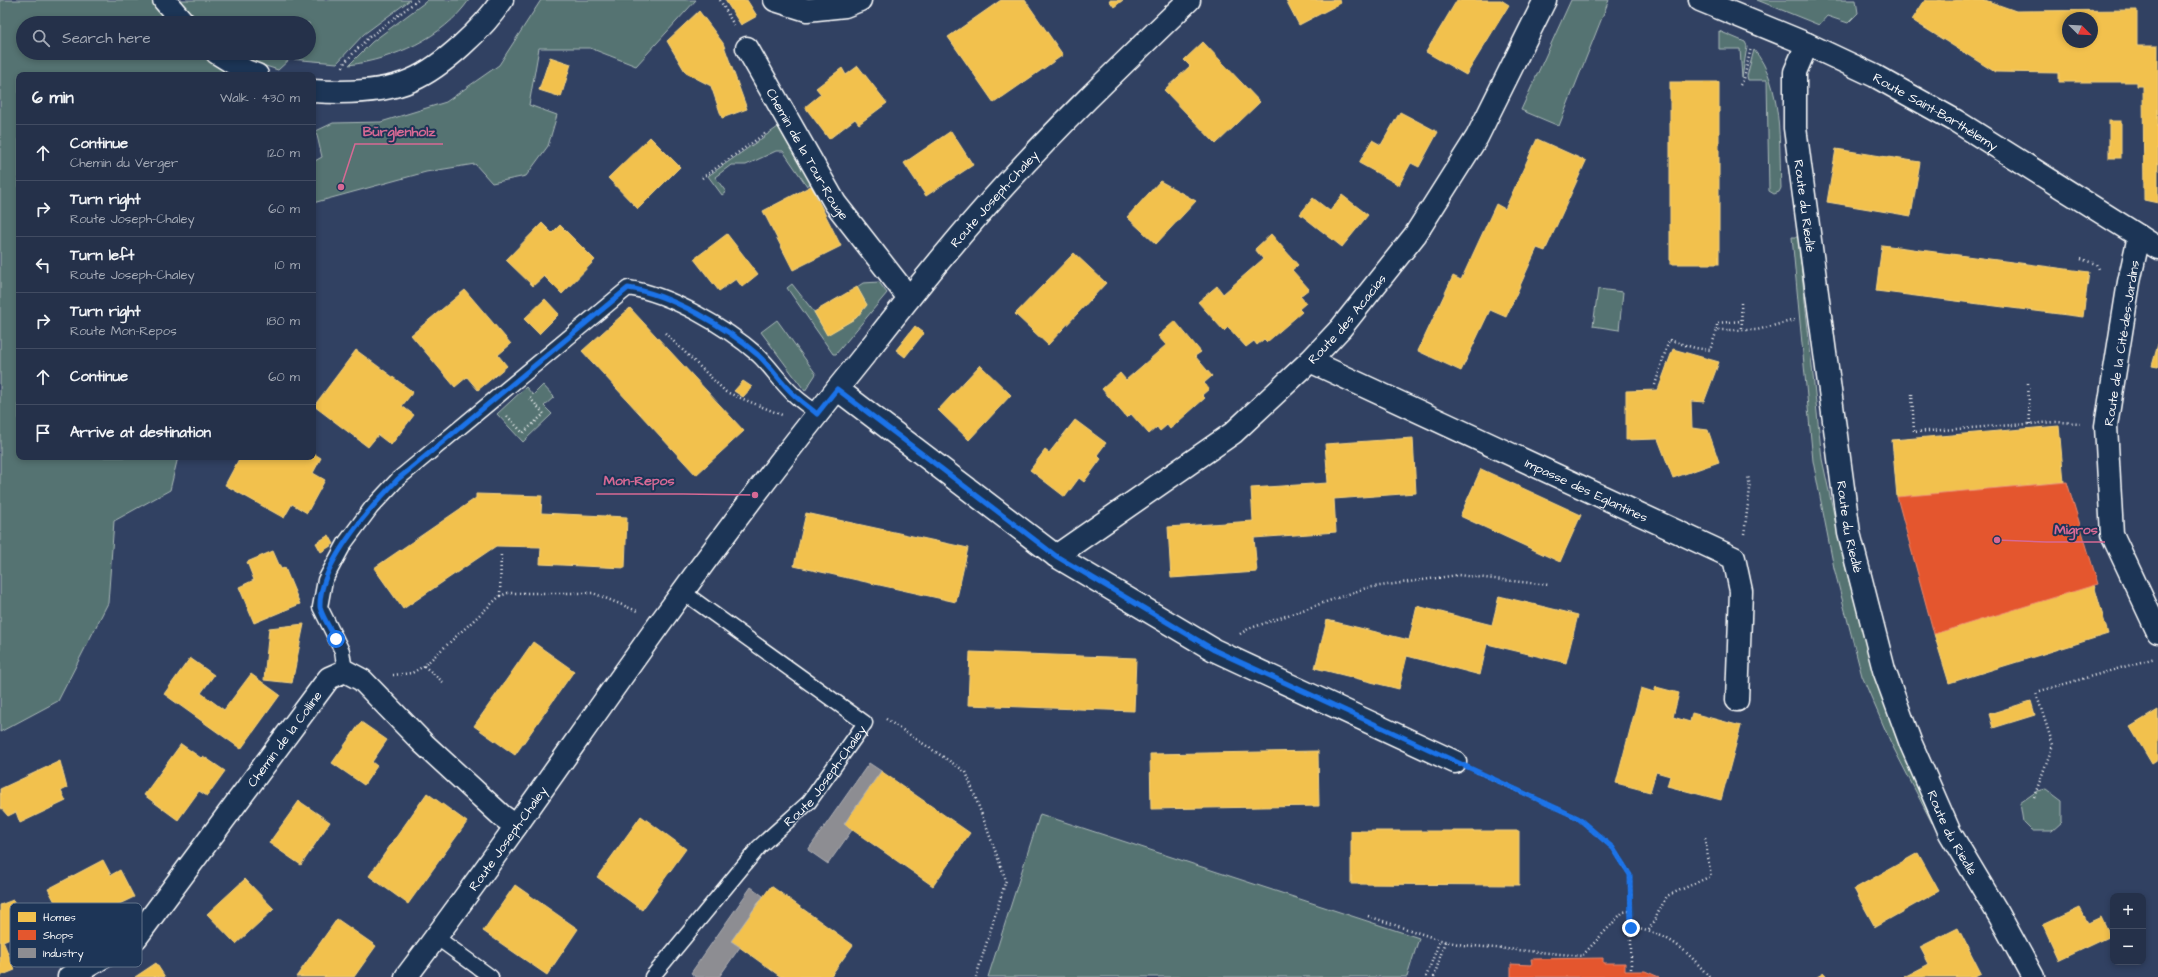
<!DOCTYPE html>
<meta charset="utf-8">
<style>
body{margin:0;font-family:"Architects Daughter",sans-serif;background:#2d3951;color:#f1f3f6}
.controls{position:absolute;right:12px;bottom:12px;display:grid;overflow:hidden;border-radius:8px;box-shadow:0 2px 6px #0003}
.controls button{width:36px;height:36px;display:grid;place-items:center;padding:0;border:0;border-bottom:1px solid #424c62;background:#25314a;color:#f1f3f6;font:20px sans-serif}
.compass{position:absolute;left:2062px;top:12px;width:36px;height:36px;border-radius:50%;background:#25314a;box-shadow:0 2px 6px #0003;rotate:114deg}
.stop{position:absolute;width:12px;height:12px;margin:-9px;border:3px solid #1a73e8;border-radius:50%;background:#fff}
.stop.end{background:#1a73e8;border-color:#fff;box-shadow:0 1px 4px #0008}
.list{margin:0;padding:0;list-style:none}
h2{display:flex;justify-content:space-between;align-items:center;height:52px;margin:0;padding:0 16px;font-size:17px}
h2 small{font-size:13px;font-weight:400;color:#a3a9b5}
.list li{display:grid;grid-template-columns:26px 1fr auto;gap:12px;align-items:center;box-sizing:border-box;height:56px;padding:0 16px;border-top:1px solid #424c62}
.list b{display:block;font-size:15px;white-space:nowrap}
.list p{margin:0;font-size:13px;white-space:nowrap;color:#a3a9b5}
.list em{font-size:13px;font-style:normal;color:#a3a9b5}
.icon{flex:none;width:22px;height:22px;fill:none;stroke:currentColor;stroke-width:2;stroke-linecap:round;stroke-linejoin:round}
.map{position:relative;flex:none;width:2158px;height:977px;overflow:hidden}
.search{position:absolute;background:#25314a;box-shadow:0 2px 6px #0003;left:16px;top:16px;width:300px;height:44px;display:flex;align-items:center;gap:10px;box-sizing:border-box;padding:0 14px;border-radius:22px;color:#a3a9b5;font-size:15px}
.panel{position:absolute;background:#25314a;box-shadow:0 2px 6px #0003;left:16px;top:72px;width:300px;height:388px;border-radius:8px}
.map>svg:first-child{display:block}
.green{fill:#557372;stroke:#aab9b8;fill-rule:evenodd}
.homes{fill:#f2c14e;stroke:#f6d483;fill-rule:evenodd}
.shops{fill:#e4572e;stroke:#ec896d}
.industry{fill:#8d8d92;stroke:#afafb3}
.lines{fill:none;stroke-linecap:round;stroke-linejoin:round}
.service-casing{stroke:#fff;stroke-width:17}
.minor-casing{stroke:#fff;stroke-width:25}
.secondary-casing{stroke:#fff;stroke-width:25}
.path{stroke:#fff;stroke-width:2.5;stroke-dasharray:1 3;stroke-linecap:butt}
.service{stroke:#1d3557;stroke-width:14}
.minor{stroke:#1d3557;stroke-width:22}
.secondary{stroke:#1d3557;stroke-width:22}
.route{stroke:#1a73e8;stroke-width:5}
.labels{text-anchor:middle;stroke-width:4;stroke-linejoin:round;paint-order:stroke}
.street-label{font-size:13px;fill:#fff;stroke:#1d3557}
.key{fill:#1d3557;stroke:#617289;stroke-width:1}
.key-label{font-size:11px;fill:#fff}
.leader{fill:none;stroke:#d76994;stroke-width:1.5}
.callout-dot{fill:#d76994;stroke:#1d3557;stroke-width:1.5}
.callout-label{font-size:14px;text-anchor:middle;font-weight:bold;fill:#d76994;stroke:#1d3557;stroke-width:4;stroke-linejoin:round;paint-order:stroke}
</style>
<div class="map">
<svg width="2158" height="977" viewBox="0 0 2158 977">
<rect width="100%" height="100%" fill="#314162"/>
<filter id="ink" filterUnits="userSpaceOnUse"><feTurbulence type="fractalNoise" baseFrequency=".025" numOctaves="2"/><feDisplacementMap in="SourceGraphic" scale="8" xChannelSelector="R" yChannelSelector="G"/><feConvolveMatrix kernelMatrix="1 2 1 2 8 2 1 2 1" color-interpolation-filters="sRGB"/></filter>
<g filter="url(#ink)">
<!-- green -->
<g class="green">
<path d="M 0,0 L 410,0 L 364,34 L 337,63 L 290,59 L 278,70 L 241,58 L 237,75 L 19,75 L 19,457 L 178,457 L 170,490 L 114,521 L 108,603 L 58,701 L 0,732 ZM 23,23 L 309,23 L 309,53 L 23,53 Z"/>
<path d="M 428,0 L 469,0 C 443,38 393,59 349,65 L 372,42 Z"/>
<path d="M 541,0 L 696,0 L 636,66 L 590,48 L 539,48 L 529,105 L 557,115 L 548,146 L 526,176 L 492,183 L 475,164 L 426,172 L 313,203 L 313,162 L 322,157 L 316,131 L 333,123 L 381,122 L 446,102 L 499,65 Z"/>
<path d="M 1571,0 L 1609,0 L 1559,126 L 1521,110 Z"/>
<path d="M 1757,0 L 1856,0 L 1858,13 L 1848,23 L 1827,16 L 1819,25 Z"/>
<path d="M 1719,31 L 1745,42 L 1747,46 L 1742,78 L 1740,49 L 1719,49 Z"/>
<path d="M 1754,50 C 1783,84 1779,145 1781,188 L 1779,192 L 1774,194 L 1769,191 L 1767,80 L 1748,80 L 1747,76 Z"/>
<path d="M 778,127 L 811,183 L 807,186 L 783,151 L 776,151 L 746,165 L 731,165 L 715,177 L 726,192 L 722,195 L 708,176 Z"/>
<path d="M 1792,237 L 1798,237 L 1822,459 L 1845,566 L 1874,671 L 1897,739 L 1934,822 L 1932,823 L 1891,743 L 1862,676 L 1834,568 L 1813,461 Z"/>
<path d="M 879,282 L 887,293 L 836,354 L 833,354 L 787,288 L 792,284 L 814,312 L 827,334 L 856,318 L 867,305 L 857,287 L 863,283 Z"/>
<path d="M 1598,289 L 1623,292 L 1619,330 L 1593,326 Z"/>
<path d="M 777,320 L 816,374 L 805,391 L 761,332 Z"/>
<path d="M 543,385 L 554,397 L 544,406 L 552,414 L 523,442 L 497,414 L 526,387 L 533,395 Z"/>
<path d="M 2046,789 L 2062,801 L 2062,822 L 2052,831 L 2032,831 L 2023,822 L 2020,803 L 2037,791 Z"/>
<path d="M 1040,814 L 1419,938 L 1407,977 L 988,977 Z"/>
</g>
<!-- homes -->
<g class="homes">
<path d="M 725,0 L 747,0 L 757,16 L 741,25 Z"/>
<path d="M 1001,0 L 1025,0 L 1063,55 L 994,103 L 948,37 Z"/>
<path d="M 1109,0 L 1123,0 L 1114,7 Z"/>
<path d="M 1286,0 L 1339,0 L 1341,3 L 1299,25 Z"/>
<path d="M 1457,0 L 1501,0 L 1509,5 L 1466,75 L 1426,52 Z"/>
<path d="M 1925,0 L 1985,0 L 2016,11 L 2137,10 L 2137,46 L 2158,46 L 2158,203 L 2144,200 L 2143,86 L 2137,86 L 2137,82 L 2059,82 L 2059,73 L 1995,72 L 1912,20 ZM 2068,18 L 2092,18 L 2092,42 L 2068,42 Z"/>
<path d="M 699,11 L 723,43 L 747,109 L 722,118 L 711,86 L 686,73 L 667,41 Z"/>
<path d="M 1203,42 L 1260,102 L 1216,144 L 1164,90 L 1190,66 L 1184,60 Z"/>
<path d="M 550,57 L 571,64 L 561,97 L 539,90 Z"/>
<path d="M 858,66 L 887,103 L 859,124 L 855,119 L 829,139 L 805,107 L 821,94 L 816,88 L 842,68 L 846,75 Z"/>
<rect x="1670" y="82" width="49" height="182"/>
<path d="M 1400,112 L 1438,132 L 1419,167 L 1411,163 L 1399,185 L 1359,163 L 1372,140 L 1381,145 Z"/>
<rect x="2109" y="121" width="12" height="37"/>
<path d="M 951,131 L 973,165 L 926,196 L 904,163 Z"/>
<path d="M 650,137 L 680,167 L 638,209 L 608,178 Z"/>
<path d="M 1537,139 L 1586,161 L 1545,251 L 1537,248 L 1506,317 L 1490,310 L 1461,371 L 1418,351 L 1453,276 L 1461,280 L 1496,204 L 1505,209 Z"/>
<path d="M 1836,149 L 1920,162 L 1911,216 L 1827,202 Z"/>
<path d="M 1160,181 L 1196,201 L 1156,244 L 1127,217 Z"/>
<path d="M 811,186 L 841,246 L 793,270 L 763,211 Z"/>
<path d="M 1342,195 L 1368,215 L 1342,247 L 1300,214 L 1313,198 L 1330,211 Z"/>
<path d="M 542,223 L 552,233 L 560,225 L 595,260 L 562,294 L 544,276 L 533,286 L 506,260 Z"/>
<path d="M 727,234 L 758,274 L 742,287 L 736,279 L 719,291 L 694,259 Z"/>
<path d="M 1271,234 L 1298,265 L 1292,270 L 1309,289 L 1300,296 L 1306,303 L 1299,309 L 1302,312 L 1267,342 L 1264,339 L 1257,345 L 1254,341 L 1246,347 L 1228,327 L 1224,331 L 1198,302 L 1217,286 L 1223,294 L 1263,259 L 1255,249 Z"/>
<path d="M 1882,245 L 2089,272 L 2083,317 L 1876,291 Z"/>
<path d="M 1074,253 L 1106,283 L 1048,345 L 1015,314 Z"/>
<path d="M 857,287 L 867,305 L 856,318 L 827,335 L 814,312 Z"/>
<path d="M 465,290 L 511,344 L 498,355 L 507,366 L 478,390 L 467,377 L 455,387 L 411,335 Z"/>
<path d="M 545,299 L 559,314 L 539,334 L 524,319 Z"/>
<path d="M 630,308 L 744,431 L 696,475 L 582,351 Z"/>
<path d="M 1175,321 L 1201,352 L 1195,356 L 1212,376 L 1204,383 L 1209,389 L 1202,395 L 1205,398 L 1170,429 L 1167,425 L 1160,431 L 1157,427 L 1149,434 L 1131,414 L 1127,418 L 1102,389 L 1120,373 L 1126,380 L 1166,345 L 1158,336 Z"/>
<path d="M 915,326 L 924,333 L 905,357 L 896,350 Z"/>
<path d="M 2158,344 L 2158,367 L 2152,366 Z"/>
<path d="M 1673,349 L 1719,362 L 1704,402 L 1691,401 L 1692,428 L 1708,430 L 1719,462 L 1673,478 L 1658,439 L 1626,440 L 1626,391 L 1658,390 Z"/>
<path d="M 356,350 L 413,392 L 402,406 L 414,415 L 391,445 L 378,435 L 368,447 L 314,406 Z"/>
<path d="M 980,365 L 1011,395 L 969,440 L 938,410 Z"/>
<path d="M 743,381 L 752,387 L 743,397 L 734,391 Z"/>
<path d="M 1075,420 L 1106,443 L 1097,455 L 1101,459 L 1084,482 L 1079,478 L 1065,497 L 1030,470 L 1045,450 L 1049,453 Z"/>
<path d="M 2059,426 L 2064,482 L 1897,497 L 1892,440 Z"/>
<path d="M 1413,438 L 1416,493 L 1334,499 L 1336,532 L 1254,538 L 1257,572 L 1171,578 L 1168,527 L 1253,521 L 1251,488 L 1328,483 L 1325,444 Z"/>
<path d="M 313,453 L 321,458 L 313,473 L 325,480 L 307,513 L 292,504 L 284,518 L 225,485 L 240,457 L 313,457 Z"/>
<path d="M 1481,469 L 1581,515 L 1560,562 L 1460,516 Z"/>
<path d="M 476,494 L 542,496 L 541,513 L 627,517 L 625,568 L 540,564 L 541,547 L 496,546 L 403,609 L 374,568 L 476,498 Z"/>
<path d="M 806,513 L 968,548 L 956,602 L 794,566 Z"/>
<path d="M 329,535 L 334,544 L 321,552 L 316,543 Z"/>
<path d="M 273,551 L 281,569 L 285,568 L 300,604 L 254,623 L 239,587 L 254,580 L 247,562 Z"/>
<path d="M 2094,585 L 2108,634 L 1949,683 L 1934,634 Z"/>
<path d="M 1499,596 L 1578,615 L 1566,663 L 1487,644 L 1480,675 L 1407,656 L 1399,689 L 1315,668 L 1327,620 L 1409,640 L 1417,606 L 1492,625 Z"/>
<path d="M 304,624 L 292,683 L 264,680 L 269,628 Z"/>
<path d="M 533,642 L 574,671 L 515,755 L 474,726 Z"/>
<path d="M 970,652 L 1136,658 L 1134,711 L 968,705 Z"/>
<path d="M 190,658 L 214,675 L 201,693 L 224,710 L 251,674 L 280,695 L 241,749 L 164,694 Z"/>
<path d="M 1656,687 L 1679,693 L 1673,717 L 1690,722 L 1692,713 L 1741,726 L 1721,800 L 1667,786 L 1670,776 L 1656,772 L 1650,792 L 1616,783 L 1641,688 L 1654,692 Z"/>
<path d="M 2031,701 L 2035,715 L 1993,728 L 1989,714 Z"/>
<path d="M 2158,710 L 2158,760 L 2152,764 L 2130,727 Z"/>
<path d="M 361,722 L 387,740 L 372,762 L 377,766 L 364,785 L 332,763 Z"/>
<path d="M 181,744 L 201,758 L 203,756 L 225,771 L 207,796 L 199,791 L 178,820 L 144,795 Z"/>
<path d="M 1318,751 L 1319,806 L 1151,809 L 1150,754 Z"/>
<path d="M 60,761 L 67,788 L 61,791 L 66,801 L 20,823 L 16,812 L 8,816 L 0,807 L 0,789 Z"/>
<path d="M 881,771 L 970,833 L 933,886 L 844,824 Z"/>
<path d="M 427,793 L 467,822 L 408,904 L 369,876 Z"/>
<path d="M 299,801 L 330,822 L 301,865 L 269,843 Z"/>
<path d="M 641,816 L 686,849 L 642,910 L 597,877 Z"/>
<path d="M 1351,831 L 1519,831 L 1519,885 L 1351,884 Z"/>
<path d="M 1918,853 L 1939,891 L 1875,927 L 1854,889 Z"/>
<path d="M 103,860 L 111,875 L 120,870 L 134,897 L 109,909 L 114,917 L 74,938 L 48,889 Z"/>
<path d="M 245,879 L 274,909 L 236,944 L 207,914 Z"/>
<path d="M 515,885 L 578,929 L 547,975 L 483,931 Z"/>
<path d="M 771,886 L 853,945 L 830,977 L 781,977 L 731,941 Z"/>
<path d="M 13,900 L 22,922 L 25,920 L 29,930 L 3,941 L 15,970 L 0,976 L 0,905 Z"/>
<path d="M 2080,908 L 2088,923 L 2101,917 L 2110,936 L 2059,960 L 2043,925 Z"/>
<path d="M 337,919 L 376,946 L 354,977 L 296,977 Z"/>
<path d="M 1958,928 L 1981,973 L 1973,977 L 1904,977 L 1929,964 L 1920,947 Z"/>
<path d="M 156,963 L 165,977 L 135,977 Z"/>
<path d="M 1824,973 L 1826,977 L 1817,977 Z"/>
</g>
<!-- shops -->
<g class="shops">
<path d="M 2067,482 L 2098,584 L 1934,634 L 1897,497 Z"/>
<path d="M 1603,958 L 1603,963 L 1625,963 L 1625,971 L 1645,971 L 1659,977 L 1511,977 L 1511,964 L 1532,965 L 1531,959 Z"/>
</g>
<!-- industry -->
<g class="industry">
<path d="M 869,763 L 881,771 L 844,824 L 852,830 L 828,864 L 808,850 Z"/>
<path d="M 751,887 L 763,896 L 731,941 L 740,947 L 719,977 L 696,977 L 691,973 Z"/>
</g>
<g class="lines">
<!-- service casing -->
<g class="service-casing">
<g id="service">
<path d="M 345,671 L 342,651 L 320,607 L 325,580 L 345,543 L 371,508 L 398,479 L 628,288 C 670,294 726,327 758,355 C 771,367 780,382 793,394 C 800,401 809,407 817,413"/>
<path d="M 436,937 L 491,977"/>
<path id="s1" d="M 652,977 L 759,847 L 809,802 L 865,723 L 683,592"/>
</g>
</g>
<!-- minor casing -->
<g class="minor-casing">
<g id="minor">
<path d="M 775,0 L 807,10 L 845,6 L 860,0"/>
<path id="s2" d="M 1700,0 L 1807,44 L 1875,76 L 1956,121 L 2158,248"/>
<path id="s3" d="M 1807,44 L 1795,72 L 1795,128 L 1849,533 L 1884,670 L 1911,744 L 1950,833 L 1999,915 L 2033,977"/>
<path id="s4" d="M 747,48 L 835,203 L 909,298"/>
<path d="M 2139,236 L 2129,282 L 2106,426 L 2112,534 L 2158,632"/>
<path id="s5" d="M 1310,361 L 1734,558 L 1741,591 L 1737,700"/>
<path d="M 837,389 L 1056,556 L 1214,650 L 1455,762"/>
<path id="s6" d="M 1056,556 L 1233,433 L 1310,361 L 1341,328 L 1415,235 L 1477,137 L 1545,0"/>
<path id="s7" d="M 69,977 L 136,938 L 329,678 L 345,671 L 362,680 L 424,744 L 502,816 L 516,826"/>
<path id="s8" d="M 406,977 C 494,861 575,741 660,623 C 726,531 795,441 866,353 C 911,295 957,237 1007,183 C 1065,119 1127,60 1189,0"/>
</g>
</g>
<!-- secondary casing -->
<g class="secondary-casing">
<g id="secondary">
<path d="M 164,0 L 184,23"/>
<path d="M 217,53 L 246,71 L 257,75"/>
<path d="M 313,91 C 344,93 383,93 412,80 C 442,67 484,28 502,0"/>
</g>
</g>
<!-- path -->
<g class="path">
<path d="M 720,0 L 735,27"/>
<path d="M 343,67 L 345,62 L 368,38 L 418,0"/>
<path d="M 1740,85 L 1744,79 L 1751,47"/>
<path d="M 702,178 L 766,133"/>
<path d="M 2081,259 L 2096,264 L 2098,269"/>
<path d="M 1741,303 L 1742,330"/>
<path d="M 1717,330 L 1717,323 L 1742,321"/>
<path d="M 665,333 L 726,392 L 782,415"/>
<path d="M 2028,383 L 2030,424"/>
<path d="M 1655,385 L 1669,340 L 1695,348 L 1710,350 L 1717,330 L 1757,330 L 1795,320"/>
<path d="M 1912,394 L 1914,432 L 2056,422 L 2080,423"/>
<path d="M 507,416 L 523,433 L 544,414 L 530,398"/>
<path d="M 1744,534 L 1750,489 L 1748,475"/>
<path d="M 500,596 L 501,553"/>
<path d="M 1240,634 L 1248,629 L 1366,588 L 1458,575 L 1549,585"/>
<path d="M 424,666 L 443,682"/>
<path d="M 393,675 L 412,673 L 424,666 L 500,596 L 508,593 L 593,593 L 637,611"/>
<path d="M 2040,691 L 2155,658"/>
<path d="M 886,719 L 966,772 L 1006,880 L 976,977"/>
<path d="M 1477,772 L 1578,818 L 1613,848 L 1630,875 L 1631,928 C 1667,932 1687,950 1709,977"/>
<path d="M 2034,797 L 2053,745 L 2036,693"/>
<path d="M 1368,916 L 1440,940"/>
<path d="M 1631,928 L 1631,969"/>
<path d="M 1649,930 L 1667,896 L 1711,876 L 1705,838"/>
<path d="M 1426,977 L 1440,940 L 1463,945 L 1582,956 L 1623,912 L 1631,911"/>
<path d="M 1434,977 L 1445,941"/>
</g>
<!-- service -->
<use href="#service" class="service"/>
<!-- minor -->
<use href="#minor" class="minor"/>
<!-- secondary -->
<use href="#secondary" class="secondary"/>
</g>
</g>
<g class="lines" filter="url(#ink)">
<!-- route -->
<path class="route" d="M 336,639 C 332,632 320,613 320,606 C 319,565 371,507 398,479 L 628,288 C 670,294 726,327 758,355 C 771,367 780,382 793,394 C 800,401 809,407 817,414 L 837,389 L 1056,556 L 1214,650 L 1578,818 L 1613,848 L 1630,875 L 1631,928"/>
</g>
<g class="labels">
<!-- street labels -->
<g class="street-label">
<text dy="5" stroke="none"><textPath href="#s2" startOffset="261">Route Saint-Barthélemy</textPath></text>
<text dy="5" stroke="none"><textPath href="#s4" startOffset="122">Chemin de la Tour-Rouge</textPath></text>
<text dy="5" stroke="none"><textPath href="#s8" startOffset="976">Route Joseph-Chaley</textPath></text>
<text dy="5" stroke="none"><textPath href="#s3" startOffset="165">Route du Riedlé</textPath></text>
<text dy="5" stroke="none"><textPath href="#s6" startOffset="377">Route des Acacias</textPath></text>
<text transform="translate(2121 343) rotate(-81)" y="5">Route de la Cité-des-Jardins</text>
<text dy="5" stroke="none"><textPath href="#s5" startOffset="305">Impasse des Eglantines</textPath></text>
<text dy="5" stroke="none"><textPath href="#s3" startOffset="489">Route du Riedlé</textPath></text>
<text dy="5" stroke="none"><textPath href="#s7" startOffset="326">Chemin de la Colline</textPath></text>
<text dy="5" stroke="none"><textPath href="#s1" startOffset="266">Route Joseph-Chaley</textPath></text>
<text dy="5" stroke="none"><textPath href="#s3" startOffset="813">Route du Riedlé</textPath></text>
<text dy="5" stroke="none"><textPath href="#s8" startOffset="172">Route Joseph-Chaley</textPath></text>
</g>
</g>
<!-- legend -->
<rect x="10" y="903" width="132" height="64" rx="6" class="key"/>
<rect x="18" y="912" width="18" height="10" fill="#f2c14e"/>
<rect x="18" y="930" width="18" height="10" fill="#e4572e"/>
<rect x="18" y="948" width="18" height="10" fill="#8d8d92"/>
<g class="key-label">
<text x="43" y="921">Homes</text>
<text x="43" y="939">Shops</text>
<text x="43" y="957">Industry</text>
</g>
<!-- callouts -->
<path class="leader" d="M341 187L355 144H443M755 495L683 494H596M1997 540L2046 542H2105"/>
<g class="callout-dot">
<circle cx="341" cy="187" r="4"/>
<circle cx="755" cy="495" r="4"/>
<circle cx="1997" cy="540" r="4"/>
</g>
<g class="callout-label">
<text x="399" y="136">Bürglenholz</text>
<text x="639" y="485">Mon-Repos</text>
<text x="2076" y="534">Migros</text>
</g>
</svg>
<div class="controls">
<button>+</button>
<button>−</button>
</div>
<svg class="compass" viewBox="-18 -18 36 36"><path d="M0-13l5 13h-10z" fill="#e53935"/><path d="M0 13l5-13h-10z" fill="#a3a9b5"/></svg>
<div class="stop" style="left:336px;top:639px"></div>
<div class="stop end" style="left:1631px;top:928px"></div>
<div class="search"><svg class="icon" aria-label="search" viewBox="0 0 24 24"><circle cx="10" cy="10" r="6"/><path d="M15 15l6 6"/></svg>Search here</div>
<section class="panel">
<h2>6 min<small>Walk · 430 m</small></h2>
<ul class="list">
<li><svg class="icon" aria-label="ahead" viewBox="0 0 24 24"><path d="M12 20V5M6 11l6-6 6 6"/></svg><div><b>Continue</b><p>Chemin du Verger</p></div><em>120 m</em></li>
<li><svg class="icon" aria-label="right" viewBox="0 0 24 24"><path d="M7 20v-9h11M14 6l5 5-5 5"/></svg><div><b>Turn right</b><p>Route Joseph-Chaley</p></div><em>60 m</em></li>
<li><svg class="icon" aria-label="left" viewBox="0 0 24 24"><path d="M17 20v-9H6M10 6l-5 5 5 5"/></svg><div><b>Turn left</b><p>Route Joseph-Chaley</p></div><em>10 m</em></li>
<li><svg class="icon" aria-label="right" viewBox="0 0 24 24"><path d="M7 20v-9h11M14 6l5 5-5 5"/></svg><div><b>Turn right</b><p>Route Mon-Repos</p></div><em>180 m</em></li>
<li><svg class="icon" aria-label="ahead" viewBox="0 0 24 24"><path d="M12 20V5M6 11l6-6 6 6"/></svg><div><b>Continue</b></div><em>60 m</em></li>
<li><svg class="icon" aria-label="arrive" viewBox="0 0 24 24"><path d="M6 21V4h12l-3 4 3 4H6"/></svg><div><b>Arrive at destination</b></div></li>
</ul>
</section>
</div>
